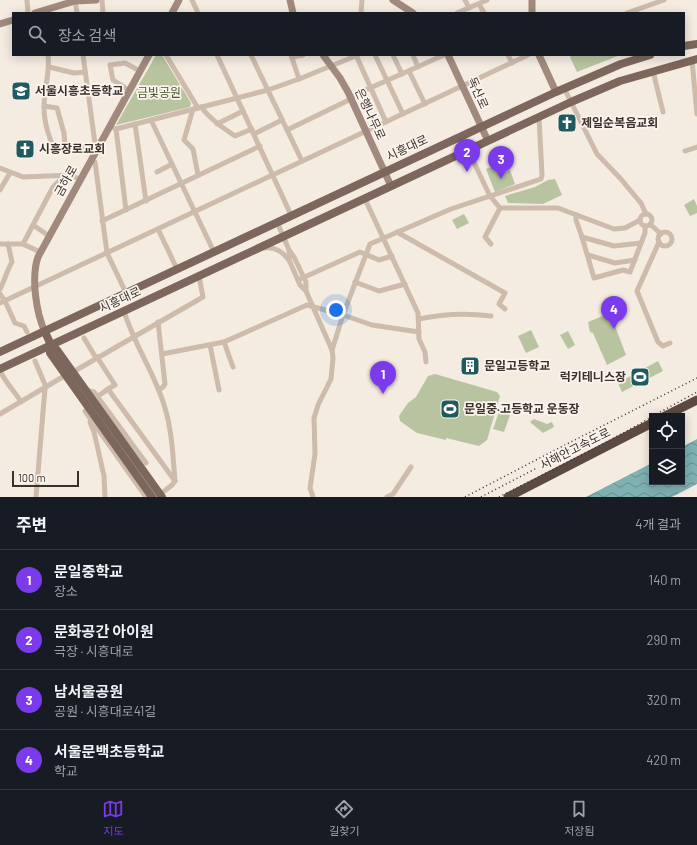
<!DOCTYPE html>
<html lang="ko">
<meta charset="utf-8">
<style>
body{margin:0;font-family:Barlow,"Noto Sans KR",sans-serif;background:#20242c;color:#f1f3f6}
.controls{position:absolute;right:12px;bottom:12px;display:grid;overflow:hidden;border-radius:0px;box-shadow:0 2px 10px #0003}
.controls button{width:36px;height:36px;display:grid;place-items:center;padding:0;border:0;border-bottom:1px solid #363941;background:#171b24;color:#f1f3f6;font:20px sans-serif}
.scale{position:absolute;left:12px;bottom:10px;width:67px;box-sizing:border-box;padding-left:4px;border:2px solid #3b302b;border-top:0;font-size:11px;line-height:14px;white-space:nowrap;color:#3b302b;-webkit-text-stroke:3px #fbf5ee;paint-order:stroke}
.you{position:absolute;left:336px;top:310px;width:14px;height:14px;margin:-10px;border:3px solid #fff;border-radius:50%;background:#1a73e8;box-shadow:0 0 0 6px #1a73e833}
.badge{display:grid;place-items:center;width:26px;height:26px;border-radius:50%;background:#7c3aed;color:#fff;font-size:13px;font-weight:700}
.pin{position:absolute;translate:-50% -33px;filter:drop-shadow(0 1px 2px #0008)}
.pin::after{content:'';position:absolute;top:21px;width:14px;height:12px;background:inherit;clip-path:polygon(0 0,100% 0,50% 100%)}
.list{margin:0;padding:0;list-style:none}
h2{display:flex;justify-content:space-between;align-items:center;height:52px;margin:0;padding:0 16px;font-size:17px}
h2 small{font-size:13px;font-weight:400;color:#9ea1a6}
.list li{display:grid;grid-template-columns:26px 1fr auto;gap:12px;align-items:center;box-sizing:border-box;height:60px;padding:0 16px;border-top:1px solid #363941}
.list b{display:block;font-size:15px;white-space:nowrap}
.list p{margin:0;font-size:13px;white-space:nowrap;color:#9ea1a6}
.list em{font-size:13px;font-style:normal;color:#9ea1a6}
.icon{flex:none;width:22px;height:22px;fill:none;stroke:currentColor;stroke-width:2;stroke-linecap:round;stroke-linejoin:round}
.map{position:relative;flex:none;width:697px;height:497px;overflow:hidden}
.search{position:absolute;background:#171b24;box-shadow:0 2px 10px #0003;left:12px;right:12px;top:12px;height:44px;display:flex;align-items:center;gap:10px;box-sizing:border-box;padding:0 14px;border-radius:0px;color:#9ea1a6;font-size:15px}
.sheet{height:292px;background:#171b24}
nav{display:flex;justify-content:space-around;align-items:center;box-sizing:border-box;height:56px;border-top:1px solid #363941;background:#171b24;font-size:11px;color:#9ea1a6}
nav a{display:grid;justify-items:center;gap:2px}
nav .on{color:#7c3aed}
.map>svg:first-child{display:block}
.green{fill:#b8c4a0}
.water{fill:url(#water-waves)}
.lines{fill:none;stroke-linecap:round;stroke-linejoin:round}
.street{stroke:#cdbbac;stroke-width:5}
.secondary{stroke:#a18a7d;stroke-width:7}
.primary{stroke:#7d675c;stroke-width:8}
.highway{stroke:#5c4a42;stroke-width:9}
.rail{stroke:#3b302b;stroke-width:1.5;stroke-dasharray:1 3;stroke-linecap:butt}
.labels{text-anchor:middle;stroke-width:3.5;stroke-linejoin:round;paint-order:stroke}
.poi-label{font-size:12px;font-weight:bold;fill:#3b302b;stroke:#fbf5ee;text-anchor:start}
.park-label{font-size:12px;fill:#4a5a2e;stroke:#fbf5ee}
.street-label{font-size:12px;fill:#3b302b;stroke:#fbf5ee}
</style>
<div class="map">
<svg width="697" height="497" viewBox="0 0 697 497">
<defs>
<pattern id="water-waves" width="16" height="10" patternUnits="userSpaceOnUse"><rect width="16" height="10" fill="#7fb0b2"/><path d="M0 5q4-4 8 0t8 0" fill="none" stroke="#699091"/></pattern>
</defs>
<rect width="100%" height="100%" fill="#f4ebe1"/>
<!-- green -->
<g class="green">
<path d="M 156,55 L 162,55 L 191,103 L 190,107 L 116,125 Z"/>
<path d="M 573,55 L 620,55 L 577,72 L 570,57 Z"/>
<path d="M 497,165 L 500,174 L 510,170 L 515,184 L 495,192 L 486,169 Z"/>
<path d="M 555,179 L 562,195 L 543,204 L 508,203 L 505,196 L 535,187 L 548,180 Z"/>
<path d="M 694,199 L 697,206 L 697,213 L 690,216 L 684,205 Z"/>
<path d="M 464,214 L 469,223 L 457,229 L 452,220 Z"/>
<path d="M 610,313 L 626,355 L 607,365 L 593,333 L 590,332 L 588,322 Z"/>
<path d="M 531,330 L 539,347 L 526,353 L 518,336 Z"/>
<path d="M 568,331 L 575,345 L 568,349 L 560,335 Z"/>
<path d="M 658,361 L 663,371 L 622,392 L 618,383 Z"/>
<path d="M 435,374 L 497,392 L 500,396 L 487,440 L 479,446 L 446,438 L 446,440 L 417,433 L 400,421 L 399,416 L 408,403 L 416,397 L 428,376 Z"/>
<path d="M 499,412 L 510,415 L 504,432 L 493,429 Z"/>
<path d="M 534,419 L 547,424 L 552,422 L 554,427 L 543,433 L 530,422 Z"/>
</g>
<!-- water -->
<path class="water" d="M 697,439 L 697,484 L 672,497 L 586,497 L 652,463 L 652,482 L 682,482 L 682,447 Z"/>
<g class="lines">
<!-- street -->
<g class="street">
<path d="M 27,0 L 28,13"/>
<path d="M 75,0 L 77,13"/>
<path d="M 102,0 L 103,13"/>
<path d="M 192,0 L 198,13"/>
<path d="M 465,0 L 469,8"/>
<path d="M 479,4 L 484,13"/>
<path d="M 361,13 L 362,0"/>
<path d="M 457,13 L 487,0"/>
<path d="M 627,13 L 664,0"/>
<path d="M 48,55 C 50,69 46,81 45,95 C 42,113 46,130 53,146 L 87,147 L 94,154"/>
<path d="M 83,55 L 96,151"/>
<path d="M 166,55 L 198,108"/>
<path d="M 217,55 L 291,215"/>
<path d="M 251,55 L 302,161"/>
<path d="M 291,55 L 299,79"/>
<path d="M 356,55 L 386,122"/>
<path d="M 375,55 L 403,114"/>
<path d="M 393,55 L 402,74"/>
<path d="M 413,55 L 418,67"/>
<path d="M 508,55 L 512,63"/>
<path d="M 292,57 L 303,55"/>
<path d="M 692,60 L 697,114"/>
<path d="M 49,67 L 74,73 L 85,72"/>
<path d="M 409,71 L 425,104"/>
<path d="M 653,71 L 663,112"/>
<path d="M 564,88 L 597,154 L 620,178 L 635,196 L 641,203 L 646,214"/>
<path d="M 129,90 L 113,80 L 110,65 L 125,63 L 140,71"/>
<path d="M 350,97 L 444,55"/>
<path d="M 44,106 L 57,108 L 64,133 L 65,147"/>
<path d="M 201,107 C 211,120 222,127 235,136 L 252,129"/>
<path d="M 193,109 L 184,140 L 193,149 L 198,175"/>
<path d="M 151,120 L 214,252"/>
<path d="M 135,124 L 146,201"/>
<path d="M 217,124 L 243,111"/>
<path d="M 110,126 L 116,129 L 268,90 L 299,79 L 358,55"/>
<path d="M 116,129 L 126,210"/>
<path d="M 287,130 L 351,99"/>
<path d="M 254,134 L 282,120"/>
<path d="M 468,150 L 490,196 L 500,208 L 558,208 L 614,229 L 625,228 L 640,220"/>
<path d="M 685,151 L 697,147"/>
<path d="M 95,162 L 107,253 L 126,293"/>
<path d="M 0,168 L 23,177 L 72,175 L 80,180"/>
<path d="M 157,172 L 172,164"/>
<path d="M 0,190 L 10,173"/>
<path d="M 365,199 L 418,313 L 419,339 L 425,352 L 426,362"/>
<circle cx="646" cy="220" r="6"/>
<path d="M 576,215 L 576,220 L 582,237 L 594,278 L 623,270 L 630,272 L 645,233 L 645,226"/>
<path d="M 102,221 L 260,146"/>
<path d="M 277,222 L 289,250 L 294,257 L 306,282 L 306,291 L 332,350 L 333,358 L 331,379 L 318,405 L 314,418 L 315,454 L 310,488 L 313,497"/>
<path d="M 650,224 L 661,234"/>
<path d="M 33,225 L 49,236"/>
<path d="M 158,229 L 177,269"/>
<path d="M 397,232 L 505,293 L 499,304 L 505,309"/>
<circle cx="665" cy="239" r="7"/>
<path d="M 582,237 L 614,246 L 641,243"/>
<path d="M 659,242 L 637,291 L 658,342 L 663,346 L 670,343"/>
<path d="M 0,244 L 23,244 L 40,252"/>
<path d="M 23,244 L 53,187 L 65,175"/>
<path d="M 491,244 L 485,237 L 500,208"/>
<path d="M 264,248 C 275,247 282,251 289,260"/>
<path d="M 289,250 L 289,260 L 300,285 L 306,291"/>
<path d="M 588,255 L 615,263 L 635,260"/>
<path d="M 298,280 L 360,252 L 379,260 L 392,256"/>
<path d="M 355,282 L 379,291 L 405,284"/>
<path d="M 0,289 C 5,280 7,270 12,262 L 8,244"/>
<path d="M 0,294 L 5,301 L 15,323 L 24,326 L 27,332"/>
<path d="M 0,303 L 528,55"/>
<path d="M 124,311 C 134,345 156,375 165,408 C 172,431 173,457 175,481 L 172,485 L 158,496"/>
<path d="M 419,319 C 442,314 467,313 491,316"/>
<path d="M 158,322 L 165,384 L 163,387 L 159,390"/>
<path d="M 84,338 L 96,358"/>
<path d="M 224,342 L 233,367"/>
<path d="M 210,345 L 219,390"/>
<path d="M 332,350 L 343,315 L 370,244 L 451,209 L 541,179 L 542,175 L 539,117"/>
<path d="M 162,354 L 224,342 L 307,305 L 343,315 L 372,325 L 419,332"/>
<path d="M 97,357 L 115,385 L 108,389 L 175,481"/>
<path d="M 35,361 L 46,387"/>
<path d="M 0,370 C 5,383 15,391 21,402"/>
<path d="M 73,372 L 203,297 L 199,276"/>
<path d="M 85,390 L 94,392 L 146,463"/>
<path d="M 97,397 L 108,389"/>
<path d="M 85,411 L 146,497"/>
<path d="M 0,414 L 66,375"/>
<path d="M 90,422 L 94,432 L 104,476 L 105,497"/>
<path d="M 36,497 L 45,388"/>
<path d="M 387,497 L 393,494 L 411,467"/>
</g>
<!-- secondary -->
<g class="secondary">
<path d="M 290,0 L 293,13"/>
<path d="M 393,0 L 413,13"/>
<path d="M 532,0 L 532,13"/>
<path d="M 35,13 L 75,1 L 96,0"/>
<path d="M 172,13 L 179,0"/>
<path d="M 0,24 L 13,20"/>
<path d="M 323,55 L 340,78 L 348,92 L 391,186"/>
<path d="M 448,55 L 488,141"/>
<path d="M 539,55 L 556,92"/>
<path d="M 45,332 C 36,313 31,277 38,257 L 149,55"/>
</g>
<!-- primary -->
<g class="primary">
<path d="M 684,46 L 697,44"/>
<path d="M 45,332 L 51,345 L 57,350 L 162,497"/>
<path d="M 51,345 L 50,353 L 152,497"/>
<path d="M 0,352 L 556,92 L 621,64 L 650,55"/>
<path d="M 0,369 L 571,102 L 620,81 L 697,59"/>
</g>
<!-- highway -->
<g class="highway">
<path d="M 665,416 L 697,400"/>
<path d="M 508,497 L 652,423"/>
</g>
<!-- rail -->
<g class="rail">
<path d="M 653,416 L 697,392"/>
<path d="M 465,497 L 557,449 L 697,378"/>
<path d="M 481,497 L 537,468"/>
<path d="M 499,497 L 605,443 L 652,417"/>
</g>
</g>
<!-- icons -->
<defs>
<g id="school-square" transform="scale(1)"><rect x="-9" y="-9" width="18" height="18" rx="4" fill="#1f5a5e" stroke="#fbf5ee"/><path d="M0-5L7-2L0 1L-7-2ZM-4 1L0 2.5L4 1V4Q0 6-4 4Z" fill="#fff"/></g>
<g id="church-square" transform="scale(1)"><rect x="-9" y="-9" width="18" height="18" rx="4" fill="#1f5a5e" stroke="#fbf5ee"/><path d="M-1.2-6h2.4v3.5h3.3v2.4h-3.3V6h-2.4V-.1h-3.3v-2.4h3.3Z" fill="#fff"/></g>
<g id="building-square" transform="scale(1)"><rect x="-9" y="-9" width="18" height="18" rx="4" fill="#1f5a5e" stroke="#fbf5ee"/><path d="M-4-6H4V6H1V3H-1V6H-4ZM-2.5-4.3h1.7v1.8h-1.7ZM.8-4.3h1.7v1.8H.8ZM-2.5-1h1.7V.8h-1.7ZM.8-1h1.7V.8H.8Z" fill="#fff"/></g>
<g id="stadium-square" transform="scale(1)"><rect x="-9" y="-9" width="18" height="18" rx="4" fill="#1f5a5e" stroke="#fbf5ee"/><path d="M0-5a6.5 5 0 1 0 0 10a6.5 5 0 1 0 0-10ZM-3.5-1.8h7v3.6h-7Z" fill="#fff"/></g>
</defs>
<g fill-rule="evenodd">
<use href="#school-square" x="21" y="91"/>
<use href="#church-square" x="567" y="123"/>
<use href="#church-square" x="25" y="149"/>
<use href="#building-square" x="470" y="366"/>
<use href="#stadium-square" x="640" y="377"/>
<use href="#stadium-square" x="450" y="409"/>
</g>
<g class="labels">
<!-- poi labels -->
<g class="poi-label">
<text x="35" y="95">서울시흥초등학교</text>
<text x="581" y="127">제일순복음교회</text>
<text x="39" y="153">시흥장로교회</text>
<text x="484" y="370">문일고등학교</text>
<text x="626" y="381" text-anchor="end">럭키테니스장</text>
<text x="464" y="413">문일중·고등학교 운동장</text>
</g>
<!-- park labels -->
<g class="park-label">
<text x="159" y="97">금빛공원</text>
</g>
<!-- street labels -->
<g class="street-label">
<text transform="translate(478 93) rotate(66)" y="4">독산로</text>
<text transform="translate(370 114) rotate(65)" y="4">은행나무로</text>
<text transform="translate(407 148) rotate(-25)" y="4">시흥대로</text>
<text transform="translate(66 181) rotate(-61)" y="4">금하로</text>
<text transform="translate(120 300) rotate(-25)" y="4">시흥대로</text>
<text transform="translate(575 449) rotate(-27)" y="4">서해안고속도로</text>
</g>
</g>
</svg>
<div class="controls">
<button><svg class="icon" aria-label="locate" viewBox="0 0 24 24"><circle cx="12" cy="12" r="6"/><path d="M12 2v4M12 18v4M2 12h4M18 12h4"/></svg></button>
<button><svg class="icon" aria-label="layers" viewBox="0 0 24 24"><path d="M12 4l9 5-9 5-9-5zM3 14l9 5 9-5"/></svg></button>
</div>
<div class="scale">100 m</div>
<div class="you"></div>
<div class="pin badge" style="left:383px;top:394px">1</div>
<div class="pin badge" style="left:467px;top:172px">2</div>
<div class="pin badge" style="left:501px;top:179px">3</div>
<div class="pin badge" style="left:614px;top:329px">4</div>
<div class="search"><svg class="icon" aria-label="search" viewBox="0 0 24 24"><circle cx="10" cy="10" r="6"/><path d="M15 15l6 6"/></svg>장소 검색</div>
</div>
<section class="sheet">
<h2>주변<small>4개 결과</small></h2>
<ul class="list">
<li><span class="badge">1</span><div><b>문일중학교</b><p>장소</p></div><em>140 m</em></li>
<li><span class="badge">2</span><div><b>문화공간 아이원</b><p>극장 · 시흥대로</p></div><em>290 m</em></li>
<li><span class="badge">3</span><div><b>남서울공원</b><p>공원 · 시흥대로41길</p></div><em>320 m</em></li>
<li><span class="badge">4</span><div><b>서울문백초등학교</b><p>학교</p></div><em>420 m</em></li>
</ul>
</section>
<nav>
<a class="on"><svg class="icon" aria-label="map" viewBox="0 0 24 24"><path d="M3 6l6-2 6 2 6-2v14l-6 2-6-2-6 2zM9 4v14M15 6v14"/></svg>지도</a>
<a><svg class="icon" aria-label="directions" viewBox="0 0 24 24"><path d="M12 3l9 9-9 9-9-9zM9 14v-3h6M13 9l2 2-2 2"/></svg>길찾기</a>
<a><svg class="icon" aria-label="saved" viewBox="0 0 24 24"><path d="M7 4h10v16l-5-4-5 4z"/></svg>저장됨</a>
</nav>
